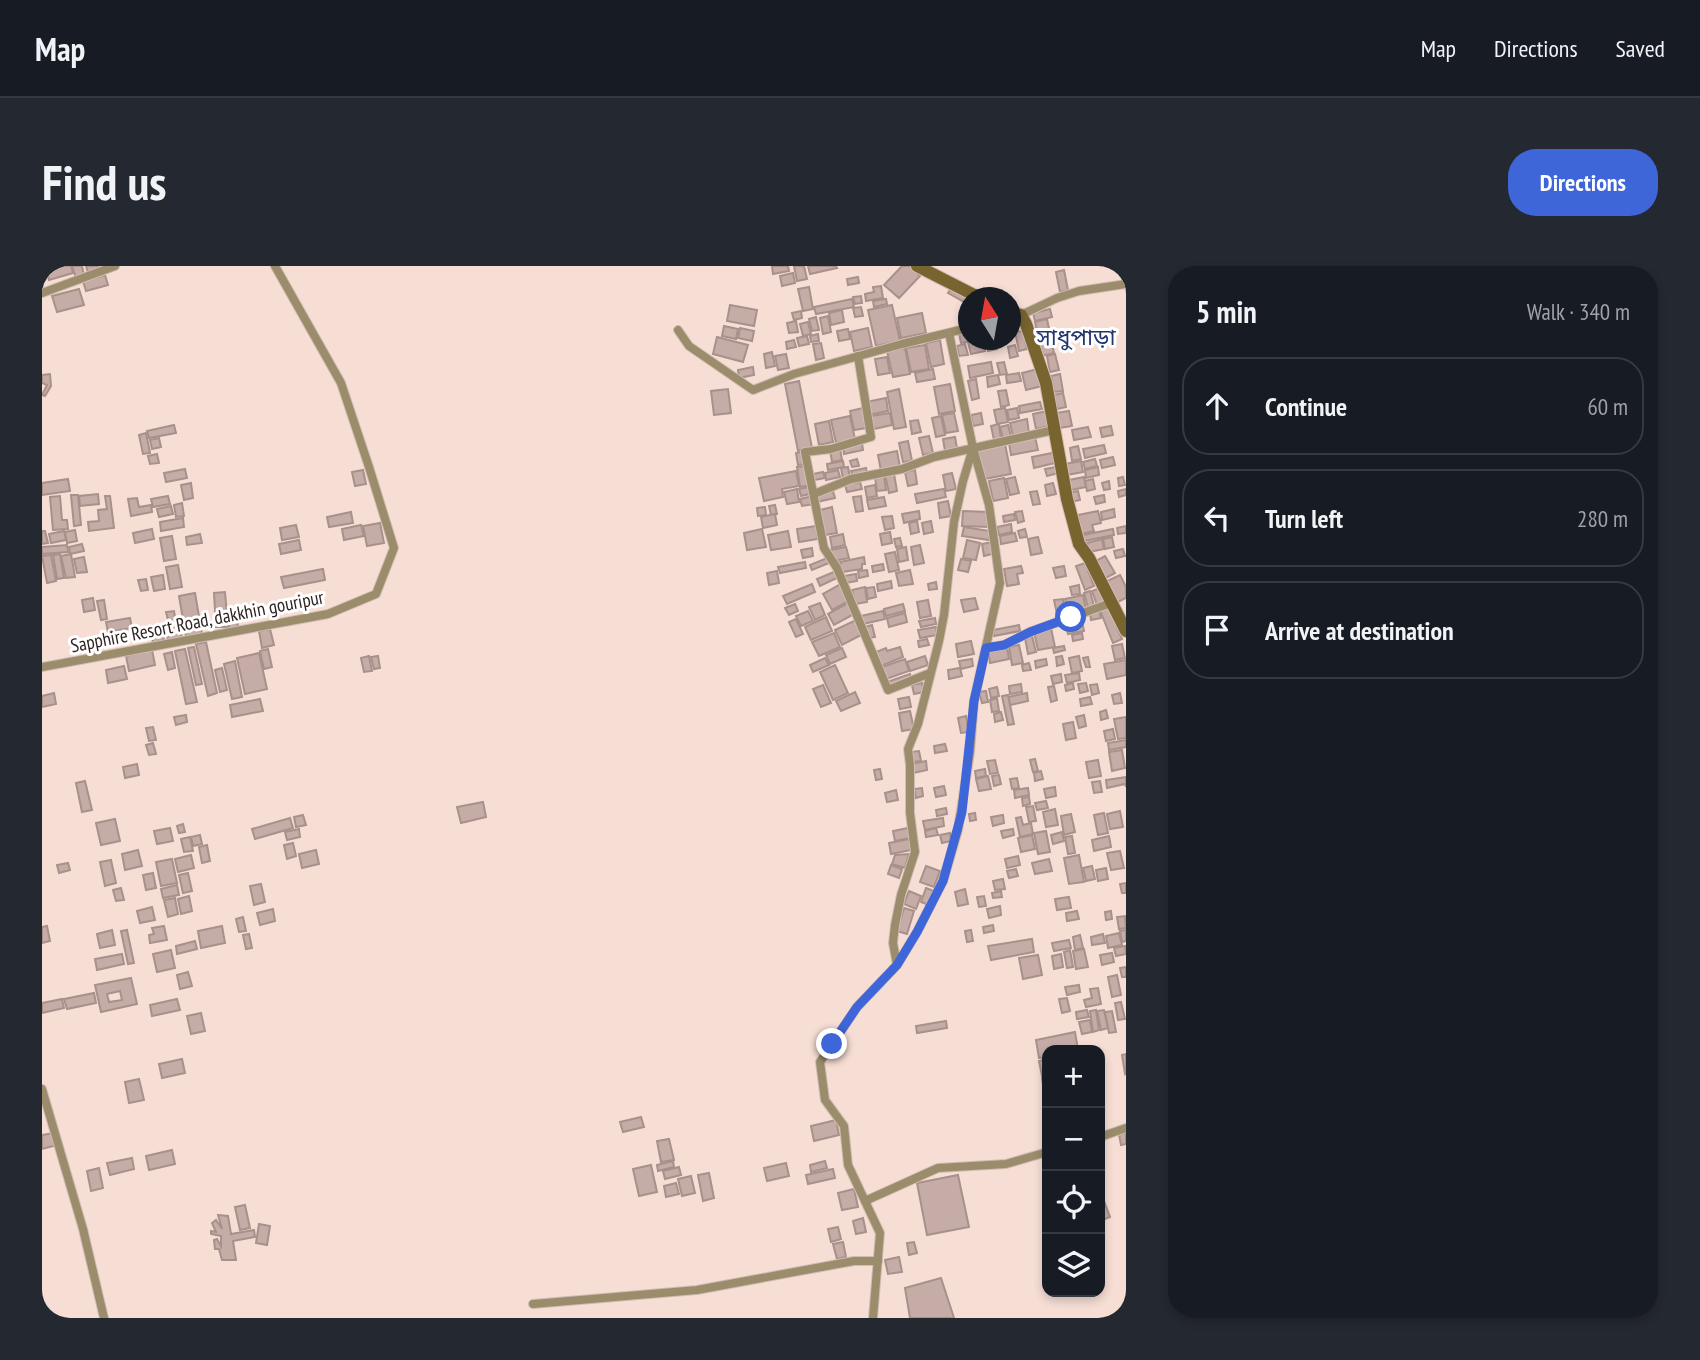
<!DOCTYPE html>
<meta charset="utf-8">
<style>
body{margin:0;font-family:"PT Sans Narrow","Noto Sans Bengali",sans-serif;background:#242831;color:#f1f3f6}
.controls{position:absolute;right:21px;bottom:21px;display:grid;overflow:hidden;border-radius:14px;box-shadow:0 4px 10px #0003}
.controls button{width:63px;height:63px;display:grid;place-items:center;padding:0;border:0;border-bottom:2px solid #363941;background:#171b24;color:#f1f3f6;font:35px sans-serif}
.compass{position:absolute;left:916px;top:21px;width:63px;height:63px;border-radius:50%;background:#171b24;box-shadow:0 4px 10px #0003;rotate:349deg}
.stop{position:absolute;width:21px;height:21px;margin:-16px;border:5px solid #3f66d8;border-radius:50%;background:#fff}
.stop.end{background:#3f66d8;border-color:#fff;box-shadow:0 2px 7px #0008}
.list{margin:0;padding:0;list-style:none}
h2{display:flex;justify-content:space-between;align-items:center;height:91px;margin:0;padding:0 28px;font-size:30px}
h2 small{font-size:23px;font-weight:400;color:#9ea1a6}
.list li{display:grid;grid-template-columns:46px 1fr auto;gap:21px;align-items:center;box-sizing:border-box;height:98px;margin:0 14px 14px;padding:0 14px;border:2px solid #363941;border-radius:28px}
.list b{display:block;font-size:26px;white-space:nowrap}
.list em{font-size:23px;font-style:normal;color:#9ea1a6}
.icon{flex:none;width:38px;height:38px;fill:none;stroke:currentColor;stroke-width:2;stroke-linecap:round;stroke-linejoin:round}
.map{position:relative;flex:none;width:1084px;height:1052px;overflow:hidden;border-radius:28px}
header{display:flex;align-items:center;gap:42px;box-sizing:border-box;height:98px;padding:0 35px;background:#171b24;border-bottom:2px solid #363941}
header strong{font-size:33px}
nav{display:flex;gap:38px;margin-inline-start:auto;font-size:24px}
.intro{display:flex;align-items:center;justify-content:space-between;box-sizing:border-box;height:168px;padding:0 42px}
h1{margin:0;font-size:49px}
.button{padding:18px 32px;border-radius:28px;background:#3f66d8;color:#fff;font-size:24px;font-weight:700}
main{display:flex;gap:42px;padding:0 42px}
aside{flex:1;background:#171b24;border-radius:28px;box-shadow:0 4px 10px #0003}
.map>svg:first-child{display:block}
.building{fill:#c5aca7;stroke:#a8908b;stroke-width:2;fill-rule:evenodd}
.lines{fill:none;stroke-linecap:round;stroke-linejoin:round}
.street-casing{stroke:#d2bdb5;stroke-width:10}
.secondary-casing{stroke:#d2bdb5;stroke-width:14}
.street{stroke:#9b8d6b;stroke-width:8}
.secondary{stroke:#78642e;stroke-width:12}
.route{stroke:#3f66d8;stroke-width:9}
.labels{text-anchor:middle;stroke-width:6;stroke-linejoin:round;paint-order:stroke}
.street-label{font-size:19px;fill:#2d2421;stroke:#fff}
.quarter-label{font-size:23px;fill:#22366e;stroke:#fff}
</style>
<header>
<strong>Map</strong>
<nav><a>Map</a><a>Directions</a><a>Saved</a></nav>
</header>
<div class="intro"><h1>Find us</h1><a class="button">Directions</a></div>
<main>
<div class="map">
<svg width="1084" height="1052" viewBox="0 0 1084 1052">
<rect width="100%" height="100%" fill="#f6ded5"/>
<!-- building -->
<g class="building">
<path d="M 3,0 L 29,0 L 31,7 L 7,14 Z"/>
<path d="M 30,0 L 40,0 L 42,9 L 34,12 Z"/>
<path d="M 44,0 L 56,0 L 59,8 L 47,11 Z"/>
<path d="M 730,0 L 746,0 L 747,5 L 731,8 Z"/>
<path d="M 752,0 L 762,0 L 765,13 L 755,15 Z"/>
<path d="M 766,0 L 794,0 L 795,2 L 768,8 Z"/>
<path d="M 860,0 L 868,0 L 878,10 L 857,32 L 842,19 Z"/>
<path d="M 1022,4 L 1026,24 L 1018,26 L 1014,6 Z"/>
<path d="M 751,7 L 753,17 L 740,20 L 738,10 Z"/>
<path d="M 63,9 L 66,19 L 44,25 L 41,15 Z"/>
<path d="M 816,11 L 817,17 L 806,19 L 805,13 Z"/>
<path d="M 839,20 L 841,32 L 824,35 L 823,28 L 832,26 L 831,21 Z"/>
<path d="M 767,21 L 771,43 L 761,45 L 756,23 Z"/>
<path d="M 910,21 L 927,31 L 924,37 L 906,27 Z"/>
<path d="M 37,23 L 42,39 L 15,46 L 10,30 Z"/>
<path d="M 819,30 L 820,37 L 813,38 L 811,31 Z"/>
<path d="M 810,33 L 812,41 L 774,48 L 772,41 Z"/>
<path d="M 844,33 L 845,38 L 832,41 L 831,35 Z"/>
<path d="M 688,39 L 715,44 L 712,60 L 685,55 Z"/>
<path d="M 850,39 L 858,75 L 834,80 L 826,44 Z"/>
<path d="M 819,41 L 821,50 L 813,51 L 811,42 Z"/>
<path d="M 1008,43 L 1010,51 L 993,55 L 991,47 Z"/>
<path d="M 800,44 L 802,56 L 789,59 L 787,47 Z"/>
<path d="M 759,45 L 760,52 L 752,54 L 750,47 Z"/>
<path d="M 880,47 L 884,67 L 859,72 L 855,52 Z"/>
<path d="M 786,50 L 789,66 L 781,68 L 778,52 Z"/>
<path d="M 774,51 L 777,64 L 770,65 L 767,53 Z"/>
<path d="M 1005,53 L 1012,87 L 1000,90 L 993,56 Z"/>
<path d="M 754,55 L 756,66 L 747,67 L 745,57 Z"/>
<path d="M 766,56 L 769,68 L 761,70 L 758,58 Z"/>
<path d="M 682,60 L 696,63 L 694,73 L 680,70 Z"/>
<path d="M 698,62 L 712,65 L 710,75 L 696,72 Z"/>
<path d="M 826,62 L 830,81 L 812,85 L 808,66 Z"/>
<path d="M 806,63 L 808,73 L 797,75 L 795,65 Z"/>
<path d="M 926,65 L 926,74 L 934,74 L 919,77 L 917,67 Z"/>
<path d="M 981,65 L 985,83 L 977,85 L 973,66 Z"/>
<path d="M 776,68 L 777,75 L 769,76 L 768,70 Z"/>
<path d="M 765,70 L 767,78 L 757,80 L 755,72 Z"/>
<path d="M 675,71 L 706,79 L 701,96 L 671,88 Z"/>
<path d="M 752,74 L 754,81 L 745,83 L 744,76 Z"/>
<path d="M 898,74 L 902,98 L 889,101 L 884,77 Z"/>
<path d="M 941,74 L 943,85 L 929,88 L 926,76 Z"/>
<path d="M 944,74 L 953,74 L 955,83 L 946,85 Z"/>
<path d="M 779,77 L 782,92 L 774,94 L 771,78 Z"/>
<path d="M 923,78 L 926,89 L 917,90 L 915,80 Z"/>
<path d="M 883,79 L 887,103 L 869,106 L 864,82 Z"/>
<path d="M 973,79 L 976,90 L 968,92 L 966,81 Z"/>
<path d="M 863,82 L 868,108 L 851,111 L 845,85 Z"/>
<path d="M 730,86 L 733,100 L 724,102 L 722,88 Z"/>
<path d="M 744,88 L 747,102 L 736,104 L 733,90 Z"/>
<path d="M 1013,88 L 1017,104 L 1008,106 L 1005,90 Z"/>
<path d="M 845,91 L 848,107 L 836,109 L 833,93 Z"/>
<path d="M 949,96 L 951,107 L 928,112 L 926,100 Z"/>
<path d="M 962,96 L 965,108 L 958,109 L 955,97 Z"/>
<path d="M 711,101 L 712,109 L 697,112 L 696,104 Z"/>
<path d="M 891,103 L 893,113 L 875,116 L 873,107 Z"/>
<path d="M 996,103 L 1000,120 L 984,124 L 980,107 Z"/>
<path d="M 977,107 L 979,115 L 965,117 L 964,109 Z"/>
<path d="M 8,108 L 9,120 L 3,130 L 0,129 L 5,119 L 0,117 L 0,109 Z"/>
<path d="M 1018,108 L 1021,125 L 1012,126 L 1009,110 Z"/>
<path d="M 956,109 L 958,118 L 946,121 L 945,111 Z"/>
<path d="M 934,113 L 937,132 L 930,134 L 926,115 Z"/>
<path d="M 757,115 L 770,182 L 756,185 L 743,118 Z"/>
<path d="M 908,118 L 913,145 L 897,148 L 892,121 Z"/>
<path d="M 686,123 L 689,147 L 672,149 L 669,125 Z"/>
<path d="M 857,123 L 864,161 L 852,163 L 845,126 Z"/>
<path d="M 964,124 L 967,139 L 959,141 L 956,125 Z"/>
<path d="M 1021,127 L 1024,141 L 1015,143 L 1012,129 Z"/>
<path d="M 844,132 L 846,145 L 826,149 L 824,136 Z"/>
<path d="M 998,136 L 1000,143 L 978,147 L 977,140 Z"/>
<path d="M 821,142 L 825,162 L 812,164 L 808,145 Z"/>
<path d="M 963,142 L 966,156 L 955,158 L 952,144 Z"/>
<path d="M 975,142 L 977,152 L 967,154 L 965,144 Z"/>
<path d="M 1005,145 L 1008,160 L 994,163 L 991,148 Z"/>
<path d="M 1027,145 L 1030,160 L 1017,162 L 1014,147 Z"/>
<path d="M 848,147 L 850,159 L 832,163 L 829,150 Z"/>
<path d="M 912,147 L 916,165 L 904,167 L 900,149 Z"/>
<path d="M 939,147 L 941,158 L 931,160 L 929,149 Z"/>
<path d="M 808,150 L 813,173 L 794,177 L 789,154 Z"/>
<path d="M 899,150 L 903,169 L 894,171 L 890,152 Z"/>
<path d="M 985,153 L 987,167 L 971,170 L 968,157 Z"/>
<path d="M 876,154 L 879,166 L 870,168 L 868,155 Z"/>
<path d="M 787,155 L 791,176 L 777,179 L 773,158 Z"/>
<path d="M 957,158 L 959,173 L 952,174 L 949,160 Z"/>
<path d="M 132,159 L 134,167 L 107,172 L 105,165 Z"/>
<path d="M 966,159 L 969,170 L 961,172 L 958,161 Z"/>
<path d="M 1069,160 L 1071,169 L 1060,171 L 1058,162 Z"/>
<path d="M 1046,161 L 1049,171 L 1032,174 L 1030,164 Z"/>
<path d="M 104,167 L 108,187 L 101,188 L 97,169 Z"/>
<path d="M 887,170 L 891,187 L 881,189 L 877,172 Z"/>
<path d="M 913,171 L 915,182 L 903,185 L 901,173 Z"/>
<path d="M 993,171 L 996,184 L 969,189 L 967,177 Z"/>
<path d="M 117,172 L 119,181 L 110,183 L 108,174 Z"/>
<path d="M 866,175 L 870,195 L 861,196 L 857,177 Z"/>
<path d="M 820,177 L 821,184 L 802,188 L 801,181 Z"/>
<path d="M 963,178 L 969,208 L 942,213 L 936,183 Z"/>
<path d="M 1062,179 L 1064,187 L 1043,192 L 1041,183 Z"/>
<path d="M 1036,180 L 1039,193 L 1030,195 L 1028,182 Z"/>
<path d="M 798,183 L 800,194 L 790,196 L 788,184 Z"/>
<path d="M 855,185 L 858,201 L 839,205 L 836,189 Z"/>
<path d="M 762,186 L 764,198 L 756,199 L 754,187 Z"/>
<path d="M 1010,187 L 1013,197 L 992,202 L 990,191 Z"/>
<path d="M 115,188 L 117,197 L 108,198 L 106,190 Z"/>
<path d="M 1071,191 L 1073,199 L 1060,202 L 1058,194 Z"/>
<path d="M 815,193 L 817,200 L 810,201 L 808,195 Z"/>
<path d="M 1053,193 L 1055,200 L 1043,203 L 1041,196 Z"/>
<path d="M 801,195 L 802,201 L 786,204 L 785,198 Z"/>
<path d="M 1039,195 L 1041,206 L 1025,209 L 1023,198 Z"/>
<path d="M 764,200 L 768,219 L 758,221 L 755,201 Z"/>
<path d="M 806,201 L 808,212 L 801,213 L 799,202 Z"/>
<path d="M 1014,201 L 1016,207 L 1005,210 L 1003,203 Z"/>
<path d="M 1056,201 L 1057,209 L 1044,212 L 1043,204 Z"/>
<path d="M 824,202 L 825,208 L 811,211 L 809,205 Z"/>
<path d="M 143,203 L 145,212 L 124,216 L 122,207 Z"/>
<path d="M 321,204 L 324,218 L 313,220 L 310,206 Z"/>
<path d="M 796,204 L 798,211 L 784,214 L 783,207 Z"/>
<path d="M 873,204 L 875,218 L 866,220 L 863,206 Z"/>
<path d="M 754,205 L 757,220 L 740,223 L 741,231 L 722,235 L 717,212 Z"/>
<path d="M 781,206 L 783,212 L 772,214 L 771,208 Z"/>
<path d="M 910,207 L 914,223 L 904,225 L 901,209 Z"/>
<path d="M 852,208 L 855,225 L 847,227 L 843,209 Z"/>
<path d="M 842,209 L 844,224 L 835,225 L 833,211 Z"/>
<path d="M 973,211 L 977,227 L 968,229 L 964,213 Z"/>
<path d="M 1042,211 L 1044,221 L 1029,224 L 1027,214 Z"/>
<path d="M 1081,211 L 1083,219 L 1077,220 L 1076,212 Z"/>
<path d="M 962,212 L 966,232 L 951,235 L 947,215 Z"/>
<path d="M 26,213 L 28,225 L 0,229 L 0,217 Z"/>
<path d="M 1051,213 L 1053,223 L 1045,225 L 1043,215 Z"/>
<path d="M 1067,215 L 1068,223 L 1062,224 L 1060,217 Z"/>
<path d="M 818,216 L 820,223 L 805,226 L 803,218 Z"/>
<path d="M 149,217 L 151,232 L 142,234 L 139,219 Z"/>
<path d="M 1011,217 L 1014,228 L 1005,230 L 1003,219 Z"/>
<path d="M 833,219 L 835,230 L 825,232 L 823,221 Z"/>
<path d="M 767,221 L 768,228 L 759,230 L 757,223 Z"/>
<path d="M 755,223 L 757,236 L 745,238 L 742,226 Z"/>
<path d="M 902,223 L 904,231 L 875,237 L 873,228 Z"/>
<path d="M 1084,223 L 1084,229 L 1077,231 L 1076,225 Z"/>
<path d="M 791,225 L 793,232 L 775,236 L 774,229 Z"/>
<path d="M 995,225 L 998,238 L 991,239 L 988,226 Z"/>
<path d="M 1036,225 L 1038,234 L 1028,236 L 1026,227 Z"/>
<path d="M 56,228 L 57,238 L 38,240 L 37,230 Z"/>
<path d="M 29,229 L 36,229 L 39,259 L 32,260 Z"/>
<path d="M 1062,229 L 1063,236 L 1054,238 L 1052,231 Z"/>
<path d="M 18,230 L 20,254 L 25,254 L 26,263 L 11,264 L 8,231 Z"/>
<path d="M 63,230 L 68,230 L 72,262 L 47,265 L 46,256 L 57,255 L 56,244 L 65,243 Z"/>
<path d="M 126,230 L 128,238 L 111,241 L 109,233 Z"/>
<path d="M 771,230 L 773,238 L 760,240 L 758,233 Z"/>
<path d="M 819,230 L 821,245 L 814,246 L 811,231 Z"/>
<path d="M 842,231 L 844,240 L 827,243 L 825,234 Z"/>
<path d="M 95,232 L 97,241 L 109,239 L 110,246 L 89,250 L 86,233 Z"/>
<path d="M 906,235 L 909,250 L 898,252 L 896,237 Z"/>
<path d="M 140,237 L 142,250 L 134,251 L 132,239 Z"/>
<path d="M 733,239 L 735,248 L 729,249 L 727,240 Z"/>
<path d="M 129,240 L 131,248 L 117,251 L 115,243 Z"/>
<path d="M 723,241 L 724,249 L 716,250 L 715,242 Z"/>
<path d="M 790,241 L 795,267 L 783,269 L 778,244 Z"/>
<path d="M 1072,243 L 1073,251 L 1060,254 L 1059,246 Z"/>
<path d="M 877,245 L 878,253 L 862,257 L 860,248 Z"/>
<path d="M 921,245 L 946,246 L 946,261 L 920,260 Z"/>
<path d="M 980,245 L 982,255 L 976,257 L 973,246 Z"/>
<path d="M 1056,245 L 1059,257 L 1050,259 L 1052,265 L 1039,268 L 1036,249 Z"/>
<path d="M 309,246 L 311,257 L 287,261 L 285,251 Z"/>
<path d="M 733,248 L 735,259 L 721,262 L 719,251 Z"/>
<path d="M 972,248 L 973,254 L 962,256 L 961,250 Z"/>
<path d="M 850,250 L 852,262 L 843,264 L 840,251 Z"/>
<path d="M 141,252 L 142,261 L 119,265 L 118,256 Z"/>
<path d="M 875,255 L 877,266 L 869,268 L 867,257 Z"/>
<path d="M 889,255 L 891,266 L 882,268 L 880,257 Z"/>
<path d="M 338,257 L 342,277 L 325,280 L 321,260 Z"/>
<path d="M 969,258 L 970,266 L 957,269 L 955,261 Z"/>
<path d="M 254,259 L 257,271 L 240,274 L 238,262 Z"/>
<path d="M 319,259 L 322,270 L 302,274 L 300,263 Z"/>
<path d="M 774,260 L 776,273 L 757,276 L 755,263 Z"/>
<path d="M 1084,260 L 1084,267 L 1076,268 L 1075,262 Z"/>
<path d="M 922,261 L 948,265 L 947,274 L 920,270 Z"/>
<path d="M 110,263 L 112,273 L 93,277 L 91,267 Z"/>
<path d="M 720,263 L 724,281 L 705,284 L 702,267 Z"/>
<path d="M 983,263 L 985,271 L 978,272 L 976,265 Z"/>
<path d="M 1071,263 L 1072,269 L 1042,275 L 1041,269 Z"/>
<path d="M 33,264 L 35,275 L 25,277 L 23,266 Z"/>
<path d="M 0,265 L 3,265 L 6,277 L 0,278 Z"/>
<path d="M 22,265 L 24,274 L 9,277 L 7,268 Z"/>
<path d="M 746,265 L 749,281 L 729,284 L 726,269 Z"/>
<path d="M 848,266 L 850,277 L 840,279 L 838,268 Z"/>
<path d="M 973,267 L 975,275 L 959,278 L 958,270 Z"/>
<path d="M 158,268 L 160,277 L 145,279 L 144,271 Z"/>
<path d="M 801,268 L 803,279 L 790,282 L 788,271 Z"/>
<path d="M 130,270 L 134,293 L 122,295 L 118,272 Z"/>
<path d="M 996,271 L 1000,287 L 989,289 L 986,273 Z"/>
<path d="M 1070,271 L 1072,281 L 1063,283 L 1061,273 Z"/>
<path d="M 858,272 L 860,280 L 854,281 L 852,273 Z"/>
<path d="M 1060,273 L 1062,283 L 1047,286 L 1045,277 Z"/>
<path d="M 257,274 L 259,284 L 239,288 L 237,278 Z"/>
<path d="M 925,274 L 938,277 L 934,294 L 921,292 Z"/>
<path d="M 951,276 L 954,287 L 942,290 L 940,278 Z"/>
<path d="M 40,278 L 42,285 L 28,288 L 27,281 Z"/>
<path d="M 25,279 L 26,286 L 0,288 L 0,281 Z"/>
<path d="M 878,279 L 882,297 L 872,299 L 869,281 Z"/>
<path d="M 804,281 L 807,292 L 791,295 L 788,284 Z"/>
<path d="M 864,281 L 866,294 L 857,296 L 855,283 Z"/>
<path d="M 770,282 L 771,290 L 761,292 L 759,284 Z"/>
<path d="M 1081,283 L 1083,290 L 1074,292 L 1072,285 Z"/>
<path d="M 853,286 L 857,304 L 847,306 L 843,288 Z"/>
<path d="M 18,288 L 22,312 L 15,313 L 11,289 Z"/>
<path d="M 29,288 L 33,311 L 24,312 L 19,290 Z"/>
<path d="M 9,289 L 14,315 L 5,317 L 0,290 Z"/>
<path d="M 1063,290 L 1073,307 L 1062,313 L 1052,296 Z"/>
<path d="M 42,291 L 45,306 L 35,307 L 32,293 Z"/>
<path d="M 822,291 L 823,298 L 820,298 L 820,303 L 800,306 L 798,296 Z"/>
<path d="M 785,292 L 787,297 L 770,304 L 768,299 Z"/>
<path d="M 919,293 L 929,295 L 926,306 L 916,304 Z"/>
<path d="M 763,296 L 764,302 L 738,307 L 736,301 Z"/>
<path d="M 1043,297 L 1052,320 L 1043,324 L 1034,300 Z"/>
<path d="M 841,298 L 842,304 L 831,306 L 830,300 Z"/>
<path d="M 136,299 L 140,321 L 128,323 L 124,301 Z"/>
<path d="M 979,300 L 981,307 L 975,308 L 977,318 L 965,320 L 962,303 Z"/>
<path d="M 1022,300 L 1024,310 L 1014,312 L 1011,302 Z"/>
<path d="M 281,303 L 283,314 L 242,322 L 239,311 Z"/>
<path d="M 825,304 L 826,310 L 817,312 L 816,305 Z"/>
<path d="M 868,304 L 871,318 L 857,320 L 854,307 Z"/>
<path d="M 735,305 L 737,317 L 727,319 L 725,307 Z"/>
<path d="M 794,305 L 797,311 L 778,320 L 775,313 Z"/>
<path d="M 814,308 L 815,315 L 803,317 L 802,310 Z"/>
<path d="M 121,309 L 123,323 L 112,325 L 109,311 Z"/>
<path d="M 1078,309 L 1084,321 L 1084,332 L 1074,337 L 1063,316 Z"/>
<path d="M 104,313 L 106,324 L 99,325 L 96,314 Z"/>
<path d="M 849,315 L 850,322 L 836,325 L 835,318 Z"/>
<path d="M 894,316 L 895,323 L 887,324 L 886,318 Z"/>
<path d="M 770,318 L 773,326 L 745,338 L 741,330 Z"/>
<path d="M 799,318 L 807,335 L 790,344 L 781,328 Z"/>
<path d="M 1037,319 L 1038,328 L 1030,329 L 1028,321 Z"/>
<path d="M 823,321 L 825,336 L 813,338 L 810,324 Z"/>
<path d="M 832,321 L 834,331 L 826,333 L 824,322 Z"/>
<path d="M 1058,322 L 1063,336 L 1055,339 L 1050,325 Z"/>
<path d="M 1048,325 L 1052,340 L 1046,341 L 1042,327 Z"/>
<path d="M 183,326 L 186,361 L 174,361 L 172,327 Z"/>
<path d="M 153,327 L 160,368 L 144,371 L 137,330 Z"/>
<path d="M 1041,329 L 1044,343 L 1026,347 L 1023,333 Z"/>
<path d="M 51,332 L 53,344 L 42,346 L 40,334 Z"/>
<path d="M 933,332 L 936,343 L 922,346 L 919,334 Z"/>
<path d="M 1021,333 L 1023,347 L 1015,348 L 1012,334 Z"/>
<path d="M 62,334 L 65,353 L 59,354 L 55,335 Z"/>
<path d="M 886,334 L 889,350 L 878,352 L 875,336 Z"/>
<path d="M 778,337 L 783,349 L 773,354 L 767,341 Z"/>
<path d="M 806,337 L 812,348 L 792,359 L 786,348 Z"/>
<path d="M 753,338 L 756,345 L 747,349 L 743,342 Z"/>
<path d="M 861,338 L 863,345 L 844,350 L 842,343 Z"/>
<path d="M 1067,341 L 1080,373 L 1071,377 L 1058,344 Z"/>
<path d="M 195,343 L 196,364 L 187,364 L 186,344 Z"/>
<path d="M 1057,344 L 1059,352 L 1049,354 L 1048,346 Z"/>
<path d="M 132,345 L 134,357 L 127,358 L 124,346 Z"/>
<path d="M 766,345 L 771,355 L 759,360 L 754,350 Z"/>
<path d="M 841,345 L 843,353 L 821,358 L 819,350 Z"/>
<path d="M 863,347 L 865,356 L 847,361 L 845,352 Z"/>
<path d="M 784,351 L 790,365 L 769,374 L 763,361 Z"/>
<path d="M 1039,351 L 1042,365 L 1026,368 L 1023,355 Z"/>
<path d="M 88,352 L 90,362 L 66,366 L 64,356 Z"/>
<path d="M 893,352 L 894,358 L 879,361 L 877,355 Z"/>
<path d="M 754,353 L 761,368 L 754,371 L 747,356 Z"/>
<path d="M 814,354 L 821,368 L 800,379 L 793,364 Z"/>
<path d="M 119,358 L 122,374 L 111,377 L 108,360 Z"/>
<path d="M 137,359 L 140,372 L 126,375 L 124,362 Z"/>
<path d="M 830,359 L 833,371 L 826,372 L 823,361 Z"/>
<path d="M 977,359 L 978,365 L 952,370 L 951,364 Z"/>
<path d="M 894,361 L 895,369 L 878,372 L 876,364 Z"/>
<path d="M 1009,362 L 1013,381 L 996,384 L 992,366 Z"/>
<path d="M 228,363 L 232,379 L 220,382 L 217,365 Z"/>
<path d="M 792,367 L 798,381 L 777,390 L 770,376 Z"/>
<path d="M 1040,367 L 1041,373 L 1031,375 L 1030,369 Z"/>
<path d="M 990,370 L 994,386 L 986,388 L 983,372 Z"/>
<path d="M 885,373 L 887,379 L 877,381 L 876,375 Z"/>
<path d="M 929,375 L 932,388 L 916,391 L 914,378 Z"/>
<path d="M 164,376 L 175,427 L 166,430 L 154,378 Z"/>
<path d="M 1080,378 L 1083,392 L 1073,394 L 1070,380 Z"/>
<path d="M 977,379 L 981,397 L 970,399 L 967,381 Z"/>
<path d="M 1022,380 L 1023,384 L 1012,387 L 1011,382 Z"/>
<path d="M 152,381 L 160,418 L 154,419 L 146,382 Z"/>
<path d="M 858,381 L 861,391 L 839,400 L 834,386 L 844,382 L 845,385 Z"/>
<path d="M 965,381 L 967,393 L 948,397 L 946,385 Z"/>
<path d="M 800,382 L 804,391 L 788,398 L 784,389 Z"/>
<path d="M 143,383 L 155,436 L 144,438 L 133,385 Z"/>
<path d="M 226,383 L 230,401 L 222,403 L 218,385 Z"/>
<path d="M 110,384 L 113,399 L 87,405 L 84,390 Z"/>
<path d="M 130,386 L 133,402 L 126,404 L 122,388 Z"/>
<path d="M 217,387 L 225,423 L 203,428 L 195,392 Z"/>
<path d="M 327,390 L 330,405 L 322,406 L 319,392 Z"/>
<path d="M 336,390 L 338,402 L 332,403 L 329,391 Z"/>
<path d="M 883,390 L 886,399 L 868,405 L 865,396 Z"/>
<path d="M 1020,390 L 1022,398 L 1015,400 L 1014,391 Z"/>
<path d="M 1037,390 L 1040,405 L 1030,407 L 1027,392 Z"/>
<path d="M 1046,391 L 1048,401 L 1044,401 L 1041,392 Z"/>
<path d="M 783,392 L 787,399 L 771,406 L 768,399 Z"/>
<path d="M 863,393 L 867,405 L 844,413 L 840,401 Z"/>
<path d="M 930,393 L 931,400 L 919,403 L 917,395 Z"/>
<path d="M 1004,393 L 1005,399 L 994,402 L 993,395 Z"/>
<path d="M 1084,394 L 1084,409 L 1065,413 L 1062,398 Z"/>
<path d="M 193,395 L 200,431 L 190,433 L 182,398 Z"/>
<path d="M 987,397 L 989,404 L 981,405 L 980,399 Z"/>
<path d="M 793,399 L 806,427 L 791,434 L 778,406 Z"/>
<path d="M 82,400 L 85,413 L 66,417 L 64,404 Z"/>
<path d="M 180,402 L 185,424 L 178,426 L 173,404 Z"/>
<path d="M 918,402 L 920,410 L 907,413 L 906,404 Z"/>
<path d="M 1037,407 L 1038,414 L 1025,417 L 1023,409 Z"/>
<path d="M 868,408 L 869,412 L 847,420 L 845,416 Z"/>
<path d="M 1019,408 L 1020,416 L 1011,418 L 1009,410 Z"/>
<path d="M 880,417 L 882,426 L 872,428 L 870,419 Z"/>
<path d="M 1031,417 L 1032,423 L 1024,425 L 1023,419 Z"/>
<path d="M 1044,417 L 1046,425 L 1038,427 L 1036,418 Z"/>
<path d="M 979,418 L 980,426 L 968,428 L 967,420 Z"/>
<path d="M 1055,418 L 1057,427 L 1050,429 L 1048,419 Z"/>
<path d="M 781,419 L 789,437 L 779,441 L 771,423 Z"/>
<path d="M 1012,420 L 1015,434 L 1009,436 L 1006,421 Z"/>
<path d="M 955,421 L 957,430 L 949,432 L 947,423 Z"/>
<path d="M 944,425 L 946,436 L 940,437 L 937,426 Z"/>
<path d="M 813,426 L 818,437 L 799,445 L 794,435 Z"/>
<path d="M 12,427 L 14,438 L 0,441 L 0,430 Z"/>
<path d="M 985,427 L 986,435 L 968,439 L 966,431 Z"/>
<path d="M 1078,427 L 1080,437 L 1072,438 L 1070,429 Z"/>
<path d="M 966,429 L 972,458 L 966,459 L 960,430 Z"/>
<path d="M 867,431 L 869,441 L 858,443 L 856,433 Z"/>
<path d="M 1048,431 L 1050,438 L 1039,440 L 1038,433 Z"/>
<path d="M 955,432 L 957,445 L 950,446 L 948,434 Z"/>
<path d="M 218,433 L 221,445 L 190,451 L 188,439 Z"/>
<path d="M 1064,444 L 1066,452 L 1059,454 L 1058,446 Z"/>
<path d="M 868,445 L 872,463 L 860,465 L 857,447 Z"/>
<path d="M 959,446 L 961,454 L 953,456 L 952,448 Z"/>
<path d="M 144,449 L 145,456 L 134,459 L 132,451 Z"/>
<path d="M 1042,449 L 1044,460 L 1037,462 L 1034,451 Z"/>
<path d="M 924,450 L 927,466 L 919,467 L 916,452 Z"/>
<path d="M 1084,451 L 1084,472 L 1076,473 L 1072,453 Z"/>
<path d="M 1031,456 L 1034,472 L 1024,474 L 1021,458 Z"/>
<path d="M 111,461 L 114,474 L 107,475 L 104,462 Z"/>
<path d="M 1071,463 L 1073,473 L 1064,475 L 1062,465 Z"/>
<path d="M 1084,474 L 1084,481 L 1067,484 L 1066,477 Z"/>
<path d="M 111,477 L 114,488 L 107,489 L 104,479 Z"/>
<path d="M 903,478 L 905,485 L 893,487 L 892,480 Z"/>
<path d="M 1080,484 L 1083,502 L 1070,505 L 1067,486 Z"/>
<path d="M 877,485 L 879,495 L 871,496 L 869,486 Z"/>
<path d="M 993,493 L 996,505 L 991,506 L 988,494 Z"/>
<path d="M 953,494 L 956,507 L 948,508 L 945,495 Z"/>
<path d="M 1056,494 L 1059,510 L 1047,512 L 1044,496 Z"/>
<path d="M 884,495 L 885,504 L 871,507 L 869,498 Z"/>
<path d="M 95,498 L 97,509 L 83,512 L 81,501 Z"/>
<path d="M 838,503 L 840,513 L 834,514 L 832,504 Z"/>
<path d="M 943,503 L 944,510 L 934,512 L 933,505 Z"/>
<path d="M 999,505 L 1001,513 L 993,515 L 992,507 Z"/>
<path d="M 957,509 L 959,518 L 952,520 L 950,510 Z"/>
<path d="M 946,510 L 949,523 L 937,525 L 934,513 Z"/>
<path d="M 1084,511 L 1084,521 L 1083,518 L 1065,522 L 1064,514 Z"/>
<path d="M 975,512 L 977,522 L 970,523 L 968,513 Z"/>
<path d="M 43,515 L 50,544 L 40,546 L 34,517 Z"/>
<path d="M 1058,515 L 1060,526 L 1052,527 L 1050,516 Z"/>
<path d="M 902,520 L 904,529 L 894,531 L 892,522 Z"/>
<path d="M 1013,521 L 1014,530 L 1004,532 L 1002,523 Z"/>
<path d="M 880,522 L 881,530 L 874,532 L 872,523 Z"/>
<path d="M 986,522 L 987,529 L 973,532 L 972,524 Z"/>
<path d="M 854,524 L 856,534 L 845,536 L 843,527 Z"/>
<path d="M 987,531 L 988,538 L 981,540 L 980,532 Z"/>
<path d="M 1004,535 L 1006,542 L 995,544 L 993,537 Z"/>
<path d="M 441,536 L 444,551 L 419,557 L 415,541 Z"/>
<path d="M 991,540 L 994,555 L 987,556 L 984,541 Z"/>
<path d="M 904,542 L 905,548 L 895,550 L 894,544 Z"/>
<path d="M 1013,543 L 1016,559 L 1004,561 L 1001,546 Z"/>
<path d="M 1078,545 L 1081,561 L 1068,563 L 1065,548 Z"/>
<path d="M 933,547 L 934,554 L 928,555 L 927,548 Z"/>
<path d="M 1062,547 L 1066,567 L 1056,569 L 1052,549 Z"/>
<path d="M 1029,548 L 1033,566 L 1022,569 L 1019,550 Z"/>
<path d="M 261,549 L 264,559 L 254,561 L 252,551 Z"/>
<path d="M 961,549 L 962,557 L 951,560 L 949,551 Z"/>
<path d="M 979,551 L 981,559 L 989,557 L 991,568 L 978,571 L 974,552 Z"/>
<path d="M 248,552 L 251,562 L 213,573 L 210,563 Z"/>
<path d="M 901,552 L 902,560 L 883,564 L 881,555 Z"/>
<path d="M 73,553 L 78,575 L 59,579 L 54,557 Z"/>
<path d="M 141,558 L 143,566 L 137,567 L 135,560 Z"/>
<path d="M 128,562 L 131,575 L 115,578 L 112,565 Z"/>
<path d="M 866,562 L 868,572 L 853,575 L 851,565 Z"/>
<path d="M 894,562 L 896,569 L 884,571 L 883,565 Z"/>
<path d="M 257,563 L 258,571 L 245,574 L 243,566 Z"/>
<path d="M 971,563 L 972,569 L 961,572 L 959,565 Z"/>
<path d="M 1004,565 L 1008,586 L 996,588 L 992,567 Z"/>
<path d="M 1020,566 L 1022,575 L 1011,578 L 1009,569 Z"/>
<path d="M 908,567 L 909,575 L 900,577 L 898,569 Z"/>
<path d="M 158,569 L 160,578 L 151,580 L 149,571 Z"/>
<path d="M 990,569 L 993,583 L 979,586 L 976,572 Z"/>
<path d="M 1030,570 L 1033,587 L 1026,588 L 1023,571 Z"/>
<path d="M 1067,570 L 1069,581 L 1052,585 L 1050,574 Z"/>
<path d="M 148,571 L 151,585 L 142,586 L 139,573 Z"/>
<path d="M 867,573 L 869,584 L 849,588 L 847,577 Z"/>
<path d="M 251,577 L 254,590 L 245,593 L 242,579 Z"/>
<path d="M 165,579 L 168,595 L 160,597 L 157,581 Z"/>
<path d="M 96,584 L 100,600 L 83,604 L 80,588 Z"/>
<path d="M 274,584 L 277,598 L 260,602 L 257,588 Z"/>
<path d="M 1078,585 L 1082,602 L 1069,604 L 1065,587 Z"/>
<path d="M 867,588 L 863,602 L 850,598 L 853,589 Z"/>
<path d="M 149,589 L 152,602 L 136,606 L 133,593 Z"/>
<path d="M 1037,589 L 1042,616 L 1027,618 L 1022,592 Z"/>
<path d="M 976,590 L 978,599 L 965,602 L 963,593 Z"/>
<path d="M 130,593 L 135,617 L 119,620 L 114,596 Z"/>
<path d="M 1007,593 L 1010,605 L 993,608 L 990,597 Z"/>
<path d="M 69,594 L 74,617 L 63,620 L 58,596 Z"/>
<path d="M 26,597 L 28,604 L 17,607 L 15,599 Z"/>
<path d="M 849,599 L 860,603 L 857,612 L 846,608 Z"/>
<path d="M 884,600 L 898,605 L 892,621 L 878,616 Z"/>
<path d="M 1050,600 L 1053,613 L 1044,615 L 1041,602 Z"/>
<path d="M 1064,602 L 1066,613 L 1056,615 L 1054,604 Z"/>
<path d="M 974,603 L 976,610 L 967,612 L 965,605 Z"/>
<path d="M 111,607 L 114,622 L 104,624 L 101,609 Z"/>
<path d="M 146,607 L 150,625 L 141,627 L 137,609 Z"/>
<path d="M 961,613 L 963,623 L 953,624 L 951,615 Z"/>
<path d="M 1084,617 L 1084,627 L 1080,627 L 1078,618 Z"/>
<path d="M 219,618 L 223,636 L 212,639 L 208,620 Z"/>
<path d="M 135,619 L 137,629 L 121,632 L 119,623 Z"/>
<path d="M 79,622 L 82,634 L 74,635 L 71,624 Z"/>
<path d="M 884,622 L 892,625 L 886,639 L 879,636 Z"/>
<path d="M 923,623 L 926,638 L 916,640 L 913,626 Z"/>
<path d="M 867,625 L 879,630 L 874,643 L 862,638 Z"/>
<path d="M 959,625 L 960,631 L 951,632 L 950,627 Z"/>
<path d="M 147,630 L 150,645 L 139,648 L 136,633 Z"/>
<path d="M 942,630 L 944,640 L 937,641 L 935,631 Z"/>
<path d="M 1027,631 L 1029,642 L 1015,644 L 1013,633 Z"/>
<path d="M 133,632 L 136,648 L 126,651 L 122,634 Z"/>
<path d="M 958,640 L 959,649 L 947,652 L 945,643 Z"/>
<path d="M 110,641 L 113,654 L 98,657 L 95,645 Z"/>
<path d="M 862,642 L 872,645 L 865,668 L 855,665 Z"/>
<path d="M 231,643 L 233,655 L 218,659 L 215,647 Z"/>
<path d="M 1035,645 L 1037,653 L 1025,655 L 1024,647 Z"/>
<path d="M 1069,645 L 1070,653 L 1064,654 L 1063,646 Z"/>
<path d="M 1083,650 L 1084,662 L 1077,663 L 1075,651 Z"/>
<path d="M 201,651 L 204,665 L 197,666 L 194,653 Z"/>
<path d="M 951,659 L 952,665 L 942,667 L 941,661 Z"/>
<path d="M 5,660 L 8,675 L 0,677 L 0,661 Z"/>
<path d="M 122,660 L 125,674 L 108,677 L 107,669 L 112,668 L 110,662 Z"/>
<path d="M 180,660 L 183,677 L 159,682 L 156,665 Z"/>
<path d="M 70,664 L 73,679 L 58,682 L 55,668 Z"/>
<path d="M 85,664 L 92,697 L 86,698 L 79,665 Z"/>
<path d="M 929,664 L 931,675 L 925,676 L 923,665 Z"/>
<path d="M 1084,664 L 1084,675 L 1080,676 L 1078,665 Z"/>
<path d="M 1077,667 L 1080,679 L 1066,682 L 1064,670 Z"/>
<path d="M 207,668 L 210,682 L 204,683 L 201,669 Z"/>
<path d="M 1061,668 L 1063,677 L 1050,679 L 1049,671 Z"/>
<path d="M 1038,669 L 1041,682 L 1033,684 L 1031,671 Z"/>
<path d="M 990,673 L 992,686 L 949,694 L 946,680 Z"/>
<path d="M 1027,674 L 1029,682 L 1012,685 L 1010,677 Z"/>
<path d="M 153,675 L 155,683 L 135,688 L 134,680 Z"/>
<path d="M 1083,680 L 1084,688 L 1074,690 L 1072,682 Z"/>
<path d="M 1042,683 L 1046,701 L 1034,703 L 1031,685 Z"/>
<path d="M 129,684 L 133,702 L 115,706 L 111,688 Z"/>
<path d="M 1028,684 L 1031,701 L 1025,702 L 1022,686 Z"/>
<path d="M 1070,687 L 1072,696 L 1060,699 L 1058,689 Z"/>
<path d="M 80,688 L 82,698 L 55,704 L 53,693 Z"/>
<path d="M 1019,688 L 1021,701 L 1012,703 L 1010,690 Z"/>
<path d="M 996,689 L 1000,709 L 981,713 L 977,692 Z"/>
<path d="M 1084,701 L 1084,711 L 1080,711 L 1078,702 Z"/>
<path d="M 146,706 L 150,720 L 138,723 L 135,709 Z"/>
<path d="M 1075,709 L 1079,729 L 1070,731 L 1066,711 Z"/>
<path d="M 89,712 L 95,738 L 59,746 L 53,719 ZM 78,725 L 80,734 L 67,736 L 65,728 Z"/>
<path d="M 1037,719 L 1038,726 L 1025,729 L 1023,721 Z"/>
<path d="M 1056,722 L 1059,738 L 1044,741 L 1042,734 L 1050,732 L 1048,723 Z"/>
<path d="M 52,727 L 54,737 L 25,743 L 22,733 Z"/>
<path d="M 1025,732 L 1028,745 L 1020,747 L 1017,733 Z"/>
<path d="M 20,733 L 22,742 L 0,747 L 0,737 Z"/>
<path d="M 135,733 L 138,744 L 110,750 L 108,739 Z"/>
<path d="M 1079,736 L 1083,753 L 1076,754 L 1073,737 Z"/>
<path d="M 1045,744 L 1047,751 L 1035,753 L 1034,746 Z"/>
<path d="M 1054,744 L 1057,764 L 1051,766 L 1048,745 Z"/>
<path d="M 1062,744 L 1066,762 L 1059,764 L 1055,745 Z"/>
<path d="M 1070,745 L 1074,766 L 1067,767 L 1063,746 Z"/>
<path d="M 159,747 L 163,765 L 149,768 L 145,750 Z"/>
<path d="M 1048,754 L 1050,766 L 1040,768 L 1037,756 Z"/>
<path d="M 904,755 L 905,762 L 875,767 L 874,760 Z"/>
<path d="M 1033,766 L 1036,784 L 1005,784 L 1005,791 L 997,792 L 994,774 Z"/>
<path d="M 1084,788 L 1084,807 L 1083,808 L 1080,789 Z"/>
<path d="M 140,793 L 143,807 L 120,812 L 117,798 Z"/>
<path d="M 1005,793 L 1005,809 L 1000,810 L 997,795 Z"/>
<path d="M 1005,811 L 1005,825 L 1002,826 L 1000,812 Z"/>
<path d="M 97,813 L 102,834 L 87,837 L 83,816 Z"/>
<path d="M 599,851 L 602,861 L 581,866 L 578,856 Z"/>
<path d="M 794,854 L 797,869 L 772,875 L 769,860 Z"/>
<path d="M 12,867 L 15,879 L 0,883 L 0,869 Z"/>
<path d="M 1084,867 L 1084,878 L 1079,879 L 1077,868 Z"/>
<path d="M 627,873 L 632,894 L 619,896 L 615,875 Z"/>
<path d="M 130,884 L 133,898 L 107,904 L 104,890 Z"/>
<path d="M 90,892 L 92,903 L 68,909 L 65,897 Z"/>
<path d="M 631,895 L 632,901 L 616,905 L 615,899 Z"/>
<path d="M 783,895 L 785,902 L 769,906 L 768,899 Z"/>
<path d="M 744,897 L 747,910 L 725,915 L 722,902 Z"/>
<path d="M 609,899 L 615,926 L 597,930 L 591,903 Z"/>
<path d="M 637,901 L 639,909 L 623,913 L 621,905 Z"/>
<path d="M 57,902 L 61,922 L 49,925 L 45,905 Z"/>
<path d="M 791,903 L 793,912 L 766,918 L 764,909 Z"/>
<path d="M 667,907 L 672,932 L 661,935 L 656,909 Z"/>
<path d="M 916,909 L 927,961 L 885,969 L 875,917 Z"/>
<path d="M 649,910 L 653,927 L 640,930 L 636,913 Z"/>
<path d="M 634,917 L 637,928 L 624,931 L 622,920 Z"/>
<path d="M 812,923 L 816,941 L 800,944 L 796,927 Z"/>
<path d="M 1058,924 L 1068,951 L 1058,955 Z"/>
<path d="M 203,939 L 208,962 L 198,964 L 193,941 Z"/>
<path d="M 176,949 L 186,950 L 189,968 L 212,964 L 213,971 L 191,975 L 194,994 L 180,994 L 177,983 L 173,983 L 172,974 L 175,973 L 179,980 L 179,970 L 169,968 L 169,965 L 174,966 L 170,957 L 174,954 L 180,963 Z"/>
<path d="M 821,952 L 824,966 L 814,968 L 811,955 Z"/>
<path d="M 217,958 L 228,960 L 225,979 L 214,977 Z"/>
<path d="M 796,961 L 799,973 L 789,976 L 786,963 Z"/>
<path d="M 801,976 L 804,991 L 795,993 L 791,978 Z"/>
<path d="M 872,976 L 875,987 L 867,989 L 865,977 Z"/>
<path d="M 857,991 L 860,1006 L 846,1008 L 843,994 Z"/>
<path d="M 899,1012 L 912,1052 L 868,1052 L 863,1022 Z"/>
</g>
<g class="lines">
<!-- street casing -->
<g class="street-casing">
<g id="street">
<path d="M 0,27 L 73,0"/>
<path d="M 975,51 L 1015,32 L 1037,25 L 1084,18"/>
<path d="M 636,64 L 647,80 L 711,124 L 752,108 L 860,78 L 926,62"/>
<path d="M 816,90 L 829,171 L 789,183 L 763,186 L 782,282 L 795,302 L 846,424 L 888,407"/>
<path d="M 772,228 L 809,213 L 860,203 L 892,191 L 1012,164"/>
<path d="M 945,382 L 962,379 L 988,366 L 1069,337"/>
<path d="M 0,401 L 286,348 L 334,328 L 352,282 L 327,201 L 299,117 L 233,0"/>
<path d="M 855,699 L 875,666 L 901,615 L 916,564 L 928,486 L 932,435 L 958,317 L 947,239 L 931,182 L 907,67"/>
<path d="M 0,823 L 41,963 L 62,1052"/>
<path d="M 1058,871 L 1084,862"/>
<path d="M 823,935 L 896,902 L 964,898 L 1005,886"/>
<path d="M 491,1038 L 655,1024 L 812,995 L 836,995"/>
<path d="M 831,1052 L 838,967 L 806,899 L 802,860 L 783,834 L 778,796 L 815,741 L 855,699 L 851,677 L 853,659 L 859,629 L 873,586 L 868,547 L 868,499 L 866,483 L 876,458 L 897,375 L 902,349 L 912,256 L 921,215 L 931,182"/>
</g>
</g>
<!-- secondary casing -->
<g class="secondary-casing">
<g id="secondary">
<path d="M 875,0 L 938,32"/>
<path d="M 968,46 L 979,49 L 984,58 L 1004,117 L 1025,233 L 1037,278 L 1047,292 L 1084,365"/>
</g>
</g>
<!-- street -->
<use href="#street" class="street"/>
<!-- secondary -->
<use href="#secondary" class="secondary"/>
</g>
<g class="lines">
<!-- route -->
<path class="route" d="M 790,778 L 815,741 L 855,699 L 875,666 L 901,615 L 920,546 L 932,435 L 944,382 L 962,379 L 988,366 L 1029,351"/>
</g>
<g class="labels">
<!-- street labels -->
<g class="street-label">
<text transform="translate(155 355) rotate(-11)" y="7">Sapphire Resort Road, dakkhin gouripur</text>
</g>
<!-- quarter labels -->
<g class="quarter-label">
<text x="1034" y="79">সাধুপাড়া</text>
</g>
</g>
</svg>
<div class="controls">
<button>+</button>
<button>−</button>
<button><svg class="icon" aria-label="locate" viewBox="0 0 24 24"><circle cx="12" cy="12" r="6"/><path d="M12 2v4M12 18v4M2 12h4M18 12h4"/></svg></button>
<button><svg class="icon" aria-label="layers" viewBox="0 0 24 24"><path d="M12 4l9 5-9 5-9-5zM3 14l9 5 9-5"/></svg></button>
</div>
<svg class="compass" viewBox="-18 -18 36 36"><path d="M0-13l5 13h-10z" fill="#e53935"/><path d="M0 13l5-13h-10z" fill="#9ea1a6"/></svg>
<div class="stop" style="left:1029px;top:351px"></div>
<div class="stop end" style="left:790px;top:778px"></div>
</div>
<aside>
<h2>5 min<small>Walk · 340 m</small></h2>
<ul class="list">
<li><svg class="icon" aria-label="ahead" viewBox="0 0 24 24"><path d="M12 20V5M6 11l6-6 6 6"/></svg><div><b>Continue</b></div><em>60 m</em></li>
<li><svg class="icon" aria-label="left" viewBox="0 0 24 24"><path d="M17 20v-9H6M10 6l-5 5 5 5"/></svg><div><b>Turn left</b></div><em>280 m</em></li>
<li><svg class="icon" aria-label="arrive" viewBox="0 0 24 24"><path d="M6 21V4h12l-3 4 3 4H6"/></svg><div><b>Arrive at destination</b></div></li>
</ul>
</aside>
</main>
